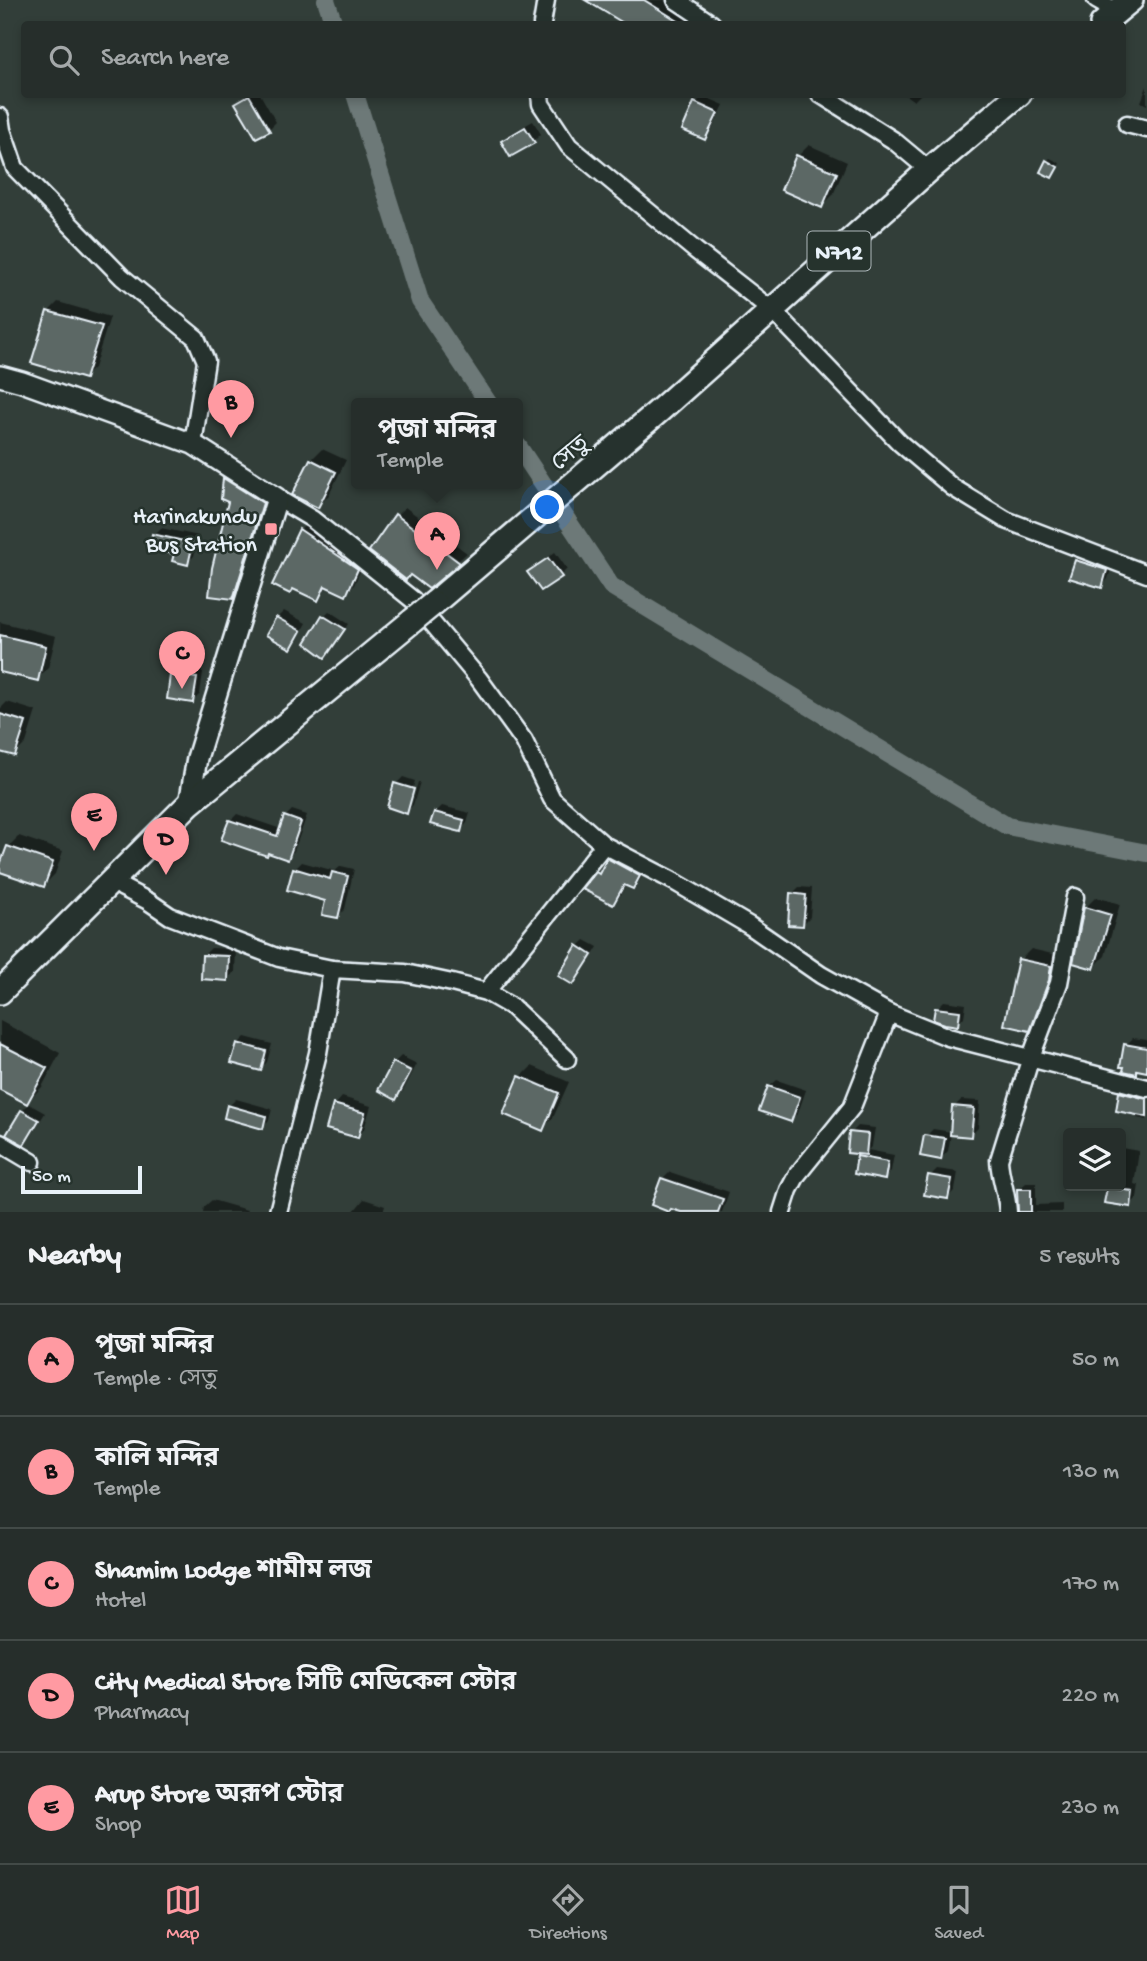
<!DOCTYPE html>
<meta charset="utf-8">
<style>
body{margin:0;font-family:"Gochi Hand","Noto Sans Bengali",sans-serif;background:#323a37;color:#f1f3f6}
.controls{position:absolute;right:21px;bottom:21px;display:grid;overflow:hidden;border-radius:7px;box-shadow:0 4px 10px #0003}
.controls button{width:63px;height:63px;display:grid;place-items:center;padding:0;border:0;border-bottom:2px solid #424a47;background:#262e2b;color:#f1f3f6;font:35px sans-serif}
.scale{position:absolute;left:21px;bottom:18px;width:121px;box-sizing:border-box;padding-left:7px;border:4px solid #e8f1f8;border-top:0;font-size:19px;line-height:24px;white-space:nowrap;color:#e8f1f8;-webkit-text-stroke:5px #26332d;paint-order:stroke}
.you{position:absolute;left:548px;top:508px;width:24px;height:24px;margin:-18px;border:5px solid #fff;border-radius:50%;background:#1a73e8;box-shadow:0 0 0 10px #1a73e833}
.badge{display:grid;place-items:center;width:46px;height:46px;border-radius:50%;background:#ff9aa2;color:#111;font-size:23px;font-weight:700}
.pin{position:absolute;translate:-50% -58px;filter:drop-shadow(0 2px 4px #0008)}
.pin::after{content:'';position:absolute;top:37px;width:24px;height:21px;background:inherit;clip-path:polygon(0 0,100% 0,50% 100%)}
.popup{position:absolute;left:351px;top:398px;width:172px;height:91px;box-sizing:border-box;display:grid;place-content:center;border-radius:7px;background:#262e2b;filter:drop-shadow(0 2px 5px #0005);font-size:23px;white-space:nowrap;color:#a4a8a9}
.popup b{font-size:26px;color:#f1f3f6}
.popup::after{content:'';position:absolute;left:50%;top:100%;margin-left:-14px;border:14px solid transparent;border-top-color:#262e2b}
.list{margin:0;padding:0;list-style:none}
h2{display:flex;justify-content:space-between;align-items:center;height:91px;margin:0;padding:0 28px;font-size:30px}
h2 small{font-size:23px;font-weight:400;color:#a4a8a9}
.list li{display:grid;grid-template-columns:46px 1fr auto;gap:21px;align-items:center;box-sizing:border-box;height:112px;padding:0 28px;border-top:2px solid #424a47}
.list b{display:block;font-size:26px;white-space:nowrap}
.list p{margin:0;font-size:23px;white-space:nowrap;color:#a4a8a9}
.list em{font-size:23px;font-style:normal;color:#a4a8a9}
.icon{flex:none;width:38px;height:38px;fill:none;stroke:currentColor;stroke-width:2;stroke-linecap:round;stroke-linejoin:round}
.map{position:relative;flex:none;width:1147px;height:1212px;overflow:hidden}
.search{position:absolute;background:#262e2b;box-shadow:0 4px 10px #0003;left:21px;right:21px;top:21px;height:77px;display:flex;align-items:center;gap:18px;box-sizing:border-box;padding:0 24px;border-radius:7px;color:#a4a8a9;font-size:26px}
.sheet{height:651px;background:#262e2b}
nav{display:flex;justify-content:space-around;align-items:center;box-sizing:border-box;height:98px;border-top:2px solid #424a47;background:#262e2b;font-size:19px;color:#a4a8a9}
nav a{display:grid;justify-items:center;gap:4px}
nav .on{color:#ff9aa2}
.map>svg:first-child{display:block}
.shadow{fill:#0007}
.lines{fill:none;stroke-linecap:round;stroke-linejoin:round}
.canal{stroke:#6d7978;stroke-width:18}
.building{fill:#5c6865;stroke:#e8f1f8;stroke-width:2}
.minor-casing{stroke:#e8f1f8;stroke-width:21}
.major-casing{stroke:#e8f1f8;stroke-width:24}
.highway-casing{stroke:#e8f1f8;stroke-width:28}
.minor{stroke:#26332d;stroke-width:16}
.major{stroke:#26332d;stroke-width:19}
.highway{stroke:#26332d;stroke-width:23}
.highway-bridge-casing{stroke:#e8f1f8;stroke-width:28;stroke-linecap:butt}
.highway-bridge{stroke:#26332d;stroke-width:23}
.poi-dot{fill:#ff9aa2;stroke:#26332d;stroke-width:2.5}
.labels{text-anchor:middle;stroke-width:5;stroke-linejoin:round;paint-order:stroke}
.shield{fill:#26332d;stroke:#aeb8bb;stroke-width:2}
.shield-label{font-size:23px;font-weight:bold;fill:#e8f1f8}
.street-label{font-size:24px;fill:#e8f1f8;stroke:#26332d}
.poi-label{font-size:24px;fill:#e8f1f8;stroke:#26332d;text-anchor:end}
</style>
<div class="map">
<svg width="1147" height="1212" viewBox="0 0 1147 1212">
<rect width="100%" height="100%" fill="#323e39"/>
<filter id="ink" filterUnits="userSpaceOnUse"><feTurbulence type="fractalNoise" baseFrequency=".0143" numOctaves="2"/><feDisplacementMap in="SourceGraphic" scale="14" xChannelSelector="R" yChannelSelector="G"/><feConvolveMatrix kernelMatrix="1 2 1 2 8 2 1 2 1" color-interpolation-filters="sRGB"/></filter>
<g filter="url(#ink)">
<!-- shadow -->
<g class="shadow">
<path d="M 589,0 L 682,0 L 722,24 L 628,24 Z"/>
<path d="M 1147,86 L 1147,105 L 1141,102 Z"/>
<path d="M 247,94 L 260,94 L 276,122 L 269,129 L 237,103 Z"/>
<path d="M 904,94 L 921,94 L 914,101 Z"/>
<path d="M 703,96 L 724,105 L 711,131 L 704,138 L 696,103 Z"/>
<path d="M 533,121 L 541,134 L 534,141 L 503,141 L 510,134 Z"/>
<path d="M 809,145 L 847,162 L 833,195 L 822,206 L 798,156 Z"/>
<path d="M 1050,158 L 1060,163 L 1052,176 L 1047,161 Z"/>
<path d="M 58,302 L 110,317 L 94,368 L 84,377 L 34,362 L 49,311 Z"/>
<path d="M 322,449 L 346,460 L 329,495 L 318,506 L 311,460 Z"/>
<path d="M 234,470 L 270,494 L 242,588 L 232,597 L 230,501 L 223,498 L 225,479 Z"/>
<path d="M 405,507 L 467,553 L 428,587 L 397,515 Z"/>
<path d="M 309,522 L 365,560 L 354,585 L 345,594 L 328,586 L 318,599 L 294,588 L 290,592 L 300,530 Z"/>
<path d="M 161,528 L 199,536 L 194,556 L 187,563 L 154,535 Z"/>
<path d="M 555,552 L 567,569 L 560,576 L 529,572 Z"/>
<path d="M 1084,554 L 1113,563 L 1108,579 L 1101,586 L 1077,561 Z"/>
<path d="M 284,611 L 306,623 L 297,639 L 290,646 L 277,618 Z"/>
<path d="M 329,611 L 349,624 L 325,656 L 324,616 Z"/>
<path d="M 0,622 L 56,636 L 48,668 L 37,679 L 0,670 Z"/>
<path d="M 179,668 L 203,672 L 200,694 L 193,701 L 172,675 Z"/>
<path d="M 7,702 L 36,711 L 26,743 L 15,754 L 0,750 L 0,709 Z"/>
<path d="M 403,777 L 415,781 L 407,806 L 411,806 L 418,782 L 420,782 L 413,805 L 406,812 L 396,784 Z"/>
<path d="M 442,806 L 470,813 L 467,823 L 460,830 L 435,813 Z"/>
<path d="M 292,810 L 307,815 L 294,851 L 287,858 L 269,852 L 230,821 L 237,814 L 281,829 L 285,817 Z"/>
<path d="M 19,836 L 63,851 L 55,874 L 44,885 L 8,847 Z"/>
<path d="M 615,852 L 646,868 L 640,880 L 632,887 L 626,884 L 620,896 L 613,903 L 597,873 Z"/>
<path d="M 302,862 L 335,871 L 341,866 L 354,869 L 345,909 L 338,916 L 327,900 L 295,869 Z"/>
<path d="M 799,887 L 812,888 L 810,917 L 803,924 L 792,894 Z"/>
<path d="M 1096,897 L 1120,904 L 1105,956 L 1094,967 L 1085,908 Z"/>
<path d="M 585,940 L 598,947 L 580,976 L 573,983 L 578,947 Z"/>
<path d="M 211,948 L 236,949 L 235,972 L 228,979 L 204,955 Z"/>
<path d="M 1031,949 L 1061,956 L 1040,1018 L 1029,1029 L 1020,960 Z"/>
<path d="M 944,1001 L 966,1004 L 964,1017 L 957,1024 L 936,1009 Z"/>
<path d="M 0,1021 L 60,1053 L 42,1087 L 27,1102 L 0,1088 Z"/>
<path d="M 245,1037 L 272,1044 L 267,1062 L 260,1069 L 238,1044 Z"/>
<path d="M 1133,1038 L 1147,1040 L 1147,1070 L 1140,1068 L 1136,1073 L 1126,1045 Z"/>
<path d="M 401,1056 L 417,1064 L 403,1091 L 396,1098 L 394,1063 Z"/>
<path d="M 532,1066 L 569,1082 L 553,1118 L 542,1129 L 521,1077 Z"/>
<path d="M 777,1080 L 806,1090 L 798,1113 L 791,1120 L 769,1087 Z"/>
<path d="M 1127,1087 L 1147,1092 L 1147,1120 L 1137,1118 L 1138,1114 L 1121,1093 Z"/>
<path d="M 342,1097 L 371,1106 L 364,1129 L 357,1137 L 328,1128 L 335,1105 Z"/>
<path d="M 236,1099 L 272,1109 L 269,1120 L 262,1127 L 229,1106 Z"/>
<path d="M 961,1100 L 980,1101 L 978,1128 L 971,1135 L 951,1134 L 948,1151 L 941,1158 L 926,1136 L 933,1129 L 952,1132 L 954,1107 Z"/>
<path d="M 29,1104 L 45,1113 L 31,1136 L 24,1143 L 22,1111 Z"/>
<path d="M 858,1126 L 875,1128 L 872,1146 L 868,1150 L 894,1155 L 891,1171 L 884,1178 L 859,1157 L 863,1153 L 851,1133 Z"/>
<path d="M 1121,1148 L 1139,1151 L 1134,1184 L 1139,1185 L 1137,1198 L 1130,1205 L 1106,1202 L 1109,1186 L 1121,1186 Z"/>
<path d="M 937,1169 L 958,1172 L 955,1190 L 948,1197 L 930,1176 Z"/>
<path d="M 670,1172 L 729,1192 L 722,1212 L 687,1212 L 672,1207 L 663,1179 Z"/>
<path d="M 1026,1183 L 1036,1183 L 1036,1205 L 1062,1204 L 1062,1212 L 1020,1212 L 1019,1189 Z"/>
<path d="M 364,1199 L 385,1206 L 383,1212 L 353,1212 Z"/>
<path d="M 212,1200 L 247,1210 L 246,1212 L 203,1212 L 204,1207 Z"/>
</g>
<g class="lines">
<!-- canal -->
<g class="canal">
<path d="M 326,0 L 334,24"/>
<path d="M 355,94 L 420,301 L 489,404"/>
<path d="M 518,446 L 611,586 L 1007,826 L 1147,853"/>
</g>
</g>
<!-- building -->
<g class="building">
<path d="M 585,0 L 644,0 L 683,24 L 625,24 Z"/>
<path d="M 249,95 L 270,131 L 256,138 L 235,103 Z"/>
<path d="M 694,102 L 718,113 L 705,140 L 682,130 Z"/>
<path d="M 525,127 L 535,143 L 510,157 L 501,141 Z"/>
<path d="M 796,155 L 837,173 L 822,208 L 781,190 Z"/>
<path d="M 1046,160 L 1058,167 L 1052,178 L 1040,172 Z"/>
<path d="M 47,311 L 102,326 L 85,379 L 31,363 Z"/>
<path d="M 310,459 L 336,472 L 318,508 L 292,495 Z"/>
<path d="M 223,478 L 263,503 L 233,599 L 209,596 L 212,568 L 228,502 L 221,499 Z"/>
<path d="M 395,514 L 460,563 L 429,589 L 410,575 L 406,580 L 369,551 Z"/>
<path d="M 299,529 L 358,569 L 346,596 L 325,586 L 318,601 L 293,589 L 290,594 L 272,585 Z"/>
<path d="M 152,534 L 193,543 L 188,565 L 172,561 L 174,554 L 149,549 Z"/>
<path d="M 548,558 L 562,577 L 541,591 L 527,572 Z"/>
<path d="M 1075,560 L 1107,570 L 1102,588 L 1069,578 Z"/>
<path d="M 322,615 L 345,629 L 325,658 L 305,643 Z"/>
<path d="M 276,617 L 301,631 L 291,649 L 266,635 Z"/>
<path d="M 0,635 L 46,646 L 38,681 L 0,672 Z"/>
<path d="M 170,675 L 197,678 L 193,703 L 167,699 Z"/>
<path d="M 0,714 L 26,722 L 15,756 L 0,752 Z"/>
<path d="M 394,783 L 414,789 L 407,814 L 387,807 Z"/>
<path d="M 434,812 L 464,820 L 461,832 L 430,824 Z"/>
<path d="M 284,816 L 301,822 L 288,860 L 268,853 L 267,856 L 221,840 L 229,820 L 277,836 Z"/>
<path d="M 7,846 L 53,862 L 44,887 L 0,872 L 0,865 Z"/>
<path d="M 607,858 L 640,876 L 633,889 L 624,885 L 613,905 L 582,889 L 596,872 L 599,874 Z"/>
<path d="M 293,868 L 330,879 L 332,872 L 348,876 L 338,918 L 322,915 L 325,901 L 287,890 Z"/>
<path d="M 790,893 L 806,895 L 803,926 L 788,925 Z"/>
<path d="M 1084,907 L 1111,915 L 1094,969 L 1073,963 Z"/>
<path d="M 577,945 L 592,955 L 573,985 L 558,976 Z"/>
<path d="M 202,955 L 229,956 L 228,981 L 201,979 Z"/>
<path d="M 1018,959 L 1051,966 L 1049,980 L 1030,1031 L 1004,1025 Z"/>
<path d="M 935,1008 L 960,1011 L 958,1026 L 945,1024 L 933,1020 Z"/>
<path d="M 237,1043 L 266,1051 L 261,1071 L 231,1063 Z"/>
<path d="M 0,1044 L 47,1068 L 27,1104 L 0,1090 Z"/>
<path d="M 1124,1044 L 1147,1048 L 1147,1072 L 1137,1070 L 1137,1074 L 1123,1071 L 1124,1067 L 1120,1067 Z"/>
<path d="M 393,1062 L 411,1071 L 396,1100 L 378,1090 Z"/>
<path d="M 519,1076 L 559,1093 L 543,1131 L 503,1114 Z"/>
<path d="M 768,1086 L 800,1097 L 791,1122 L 759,1111 Z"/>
<path d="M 1119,1092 L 1147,1099 L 1147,1117 L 1116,1111 Z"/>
<path d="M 333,1104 L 365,1113 L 358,1138 L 326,1129 Z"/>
<path d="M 227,1105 L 266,1116 L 263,1129 L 224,1118 Z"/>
<path d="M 952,1106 L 974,1108 L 971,1137 L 950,1135 Z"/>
<path d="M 21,1110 L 39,1120 L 24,1145 L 6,1135 Z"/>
<path d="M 849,1132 L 868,1134 L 866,1155 L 847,1153 Z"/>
<path d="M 924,1135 L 945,1138 L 941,1160 L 920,1156 Z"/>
<path d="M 857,1156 L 888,1162 L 885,1180 L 854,1174 Z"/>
<path d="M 928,1175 L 952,1179 L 948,1199 L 924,1195 Z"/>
<path d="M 661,1178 L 723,1199 L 718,1212 L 681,1212 L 671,1209 L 669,1212 L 651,1205 Z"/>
<path d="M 1107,1188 L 1133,1191 L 1131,1207 L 1104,1203 Z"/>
<path d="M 1017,1189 L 1031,1189 L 1031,1212 L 1018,1212 Z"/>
</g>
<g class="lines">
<!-- minor casing -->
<g class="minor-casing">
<g id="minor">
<path d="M 676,0 L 712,24"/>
<path d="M 1096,0 L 1117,12"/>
<path d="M 542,24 L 546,0"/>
<path d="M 540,94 L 541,104 L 569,146 L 695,250 L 773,311 L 900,443 L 952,487 L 1006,520 L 1147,574"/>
<path d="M 820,94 L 893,140 L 929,170"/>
<path d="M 0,117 L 2,130 L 15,168 L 122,277 L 196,338 L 206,361 L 193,444"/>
<path d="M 1127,124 L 1147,129"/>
<path d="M 277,498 L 312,519 L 413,600 L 479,679 L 524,741 L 552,799 L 604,845 L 675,882 L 750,926 L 821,975 L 889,1013 L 948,1037 L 1147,1088"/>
<path d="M 113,880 L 123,888 L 148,901 L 170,916 L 279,958 L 332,969 L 405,973 L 452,983 L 486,992 L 512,1007 L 567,1059"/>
<path d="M 486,992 L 604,845"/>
<path d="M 0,1143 L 32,1162"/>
<path d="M 278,1212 L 318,1053 L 332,969"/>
<path d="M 782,1212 L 789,1190 L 797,1175 L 852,1107 L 889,1013"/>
<path d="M 1008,1212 C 1007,1193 1000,1178 999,1160 L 1031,1057 L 1059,983 L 1075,897"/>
</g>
</g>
<!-- major casing -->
<g class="major-casing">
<path id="major" d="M 0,376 L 22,382 L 193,444 L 277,498 L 197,758 L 189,804"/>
</g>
<!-- highway casing -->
<g class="highway-casing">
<g id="highway">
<path d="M 1102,24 L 1131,0"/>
<path d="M 434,603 L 660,410 L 929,170 L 1019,94"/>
<path d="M 0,992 L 189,804 L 412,621"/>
</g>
</g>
<!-- minor -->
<use href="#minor" class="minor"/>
<!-- major -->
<use href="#major" class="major"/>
<!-- highway -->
<use href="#highway" class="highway"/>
<!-- highway-bridge casing -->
<g class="highway-bridge-casing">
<path id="highway-bridge" d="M 412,621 L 434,603"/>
</g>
<!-- highway-bridge -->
<use href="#highway-bridge" class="highway-bridge"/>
</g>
</g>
<!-- markers -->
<rect class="poi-dot" x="264" y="522" width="14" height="14" rx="3.5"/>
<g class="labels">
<!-- shield labels -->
<rect class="shield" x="807.5" y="231.5" width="63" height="39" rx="5"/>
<g class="shield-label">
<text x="839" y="259">N712</text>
</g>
<!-- street labels -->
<g class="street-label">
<text transform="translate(569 452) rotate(-40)" y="8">সেতু</text>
</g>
<!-- poi labels -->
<g class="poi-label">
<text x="257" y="523">Harinakundu<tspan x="257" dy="28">Bus Station</tspan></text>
</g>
</g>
</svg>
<div class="controls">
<button><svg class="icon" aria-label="layers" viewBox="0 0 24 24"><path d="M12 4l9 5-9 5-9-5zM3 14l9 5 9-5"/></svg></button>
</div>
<div class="scale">50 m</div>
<div class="you"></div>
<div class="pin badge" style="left:437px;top:570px">A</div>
<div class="popup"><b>পূজা মন্দির</b>Temple</div>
<div class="pin badge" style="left:231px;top:438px">B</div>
<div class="pin badge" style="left:182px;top:689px">C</div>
<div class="pin badge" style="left:166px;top:875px">D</div>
<div class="pin badge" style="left:94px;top:851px">E</div>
<div class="search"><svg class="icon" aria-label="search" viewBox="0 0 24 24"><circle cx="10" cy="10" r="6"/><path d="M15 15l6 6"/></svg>Search here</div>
</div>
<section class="sheet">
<h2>Nearby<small>5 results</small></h2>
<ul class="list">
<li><span class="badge">A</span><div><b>পূজা মন্দির</b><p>Temple · সেতু</p></div><em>50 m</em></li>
<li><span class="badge">B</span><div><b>কালি মন্দির</b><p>Temple</p></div><em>130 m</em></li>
<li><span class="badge">C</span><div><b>Shamim Lodge শামীম লজ</b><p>Hotel</p></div><em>170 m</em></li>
<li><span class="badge">D</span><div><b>City Medical Store সিটি মেডিকেল স্টোর</b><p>Pharmacy</p></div><em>220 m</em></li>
<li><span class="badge">E</span><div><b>Arup Store অরূপ স্টোর</b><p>Shop</p></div><em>230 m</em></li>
</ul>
</section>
<nav>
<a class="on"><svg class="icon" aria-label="map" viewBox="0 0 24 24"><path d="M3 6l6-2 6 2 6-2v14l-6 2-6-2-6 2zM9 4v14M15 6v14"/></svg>Map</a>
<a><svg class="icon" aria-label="directions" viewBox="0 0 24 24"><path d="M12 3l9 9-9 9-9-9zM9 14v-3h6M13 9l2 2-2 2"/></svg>Directions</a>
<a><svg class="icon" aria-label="saved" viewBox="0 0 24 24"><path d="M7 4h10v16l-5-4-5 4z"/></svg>Saved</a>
</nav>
